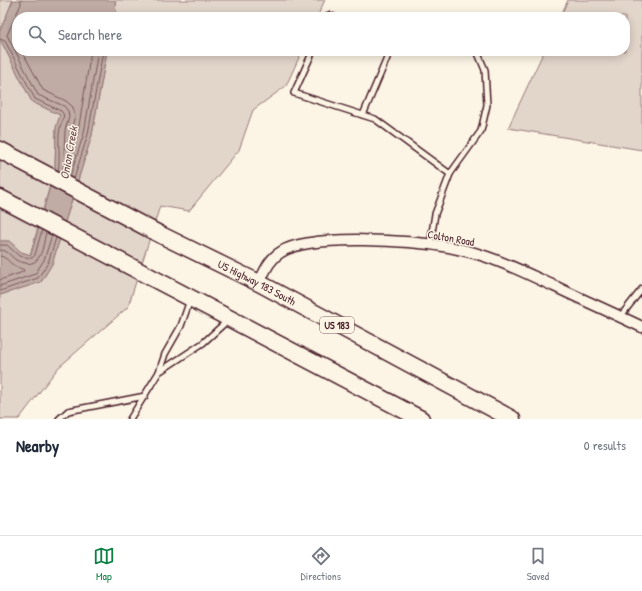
<!DOCTYPE html>
<style>
body{margin:0;font-family:"Patrick Hand",sans-serif;background:#f6f6f7;color:#1f2937}
.list{margin:0;padding:0;list-style:none}
h2{display:flex;justify-content:space-between;align-items:center;height:52px;margin:0;padding:0 16px;font-size:17px}
h2 small{font-size:13px;font-weight:400;color:#747a83}
.icon{flex:none;width:22px;height:22px;fill:none;stroke:currentColor;stroke-width:2;stroke-linecap:round;stroke-linejoin:round}
.map{position:relative;flex:none;width:642px;height:419px;overflow:hidden}
.search{position:absolute;background:#fff;box-shadow:0 2px 10px #0003;left:12px;right:12px;top:12px;height:44px;display:flex;align-items:center;gap:10px;box-sizing:border-box;padding:0 14px;border-radius:16px;color:#747a83;font-size:15px}
.sheet{height:116px;background:#fff}
nav{display:flex;justify-content:space-around;align-items:center;box-sizing:border-box;height:56px;border-top:1px solid #e0e1e3;background:#fff;font-size:11px;color:#747a83}
nav a{display:grid;justify-items:center;gap:2px}
nav .on{color:#0b8043}
.map>svg:first-child{display:block}
.green{fill:#e2d5ca;stroke:#967a7a}
.water{fill:#c0aca5;stroke:#917474}
.lines{fill:none;stroke-linecap:round;stroke-linejoin:round}
.shore{stroke:#79575c;stroke-width:1}
.service-casing{stroke:#4a1f2b;stroke-width:8}
.minor-casing{stroke:#4a1f2b;stroke-width:13}
.trunk-casing{stroke:#4a1f2b;stroke-width:19}
.service{stroke:#fcf5e5;stroke-width:5}
.minor{stroke:#fcf5e5;stroke-width:10}
.trunk{stroke:#fcf5e5;stroke-width:16}
.labels{text-anchor:middle;stroke-width:3;stroke-linejoin:round;paint-order:stroke}
.shield{fill:#fcf5e5;stroke:#7f5f63;stroke-width:1}
.shield-label{font-size:10px;font-weight:bold;fill:#4a1f2b}
.street-label{font-size:11px;fill:#4a1f2b;stroke:#fcf5e5}
.water-label{font-size:12px;font-style:italic;fill:#6d4950;stroke:#fcf5e5}
</style>
<div class="map">
<svg width="642" height="419" viewBox="0 0 642 419">
<rect width="100%" height="100%" fill="#fcf5e5"/>
<filter id="ink" filterUnits="userSpaceOnUse"><feTurbulence type="fractalNoise" baseFrequency=".025" numOctaves="2"/><feDisplacementMap in="SourceGraphic" scale="8" xChannelSelector="R" yChannelSelector="G"/><feConvolveMatrix kernelMatrix="1 2 1 2 8 2 1 2 1" color-interpolation-filters="sRGB"/></filter>
<g filter="url(#ink)">
<!-- green -->
<g class="green">
<path d="M 0,0 L 13,0 L 0,31 Z"/>
<path d="M 115,0 L 325,0 L 317,17 L 115,17 L 116,13 Z"/>
<path d="M 568,0 L 642,0 L 642,150 L 508,128 L 544,51 L 625,51 L 625,17 L 560,17 Z"/>
<path d="M 0,39 L 32,102 L 60,115 L 56,128 L 55,168 L 30,255 L 21,252 L 9,241 L 0,241 Z"/>
<path d="M 107,51 L 302,51 L 286,86 L 253,110 L 239,150 L 189,211 L 160,206 L 128,307 L 58,368 L 19,419 L 0,419 L 0,295 L 41,282 L 52,264 L 92,135 Z"/>
</g>
<!-- water -->
<path class="water" d="M 13,0 L 115,0 L 116,13 L 115,17 L 17,17 L 17,51 L 107,51 L 92,135 L 52,264 L 41,282 L 0,295 L 0,241 L 9,241 L 21,252 L 31,255 L 55,168 L 56,128 L 60,115 L 32,102 L 0,39 L 0,31 Z"/>
<g class="lines">
<!-- shore -->
<g class="shore">
<path d="M 21,0 L 21,4 L 7,35 L 38,95 L 64,106 L 68,111 L 69,117 L 65,130 L 63,173"/>
<path d="M 0,39 L 5,41 L 35,99 L 61,111 C 67,116 61,122 60,128 C 57,142 61,157 58,171"/>
<path d="M 22,51 L 43,90 L 66,101 L 73,107 L 75,116 L 71,130 L 71,141 L 73,143 L 74,142 L 78,132 L 91,51"/>
<path d="M 70,177 L 84,133 L 98,51"/>
<path d="M 74,179 L 88,134 L 103,51"/>
<path d="M 0,245 L 7,245 L 19,256 L 32,258 L 35,255 L 42,230"/>
<path d="M 0,250 C 8,250 10,256 16,260 C 19,262 22,262 25,263 C 42,267 43,244 46,232"/>
<path d="M 0,256 C 7,257 9,263 15,266 C 18,268 21,268 24,270 L 23,272 L 0,280"/>
<path d="M 0,286 L 35,274 L 44,260 L 52,235"/>
<path d="M 0,291 L 38,278 L 48,263 L 56,238"/>
</g>
<!-- service casing -->
<g class="service-casing">
<g id="service">
<path d="M 328,17 L 329,15 L 334,17"/>
<path d="M 313,51 L 294,93 L 375,119 L 450,174"/>
<path d="M 363,115 L 390,51"/>
<path d="M 430,245 L 435,214 L 450,174 L 481,131 L 487,105 L 485,70 L 477,51"/>
<path d="M 620,317 L 642,289"/>
<path d="M 159,372 L 165,354 L 181,326 L 190,300"/>
<path d="M 59,419 L 68,411 L 145,396"/>
<path d="M 130,419 L 159,372 L 203,343 L 227,321"/>
</g>
</g>
<!-- minor casing -->
<g class="minor-casing">
<path id="minor" d="M 259,283 C 265,271 269,259 281,252 C 311,233 414,241 449,247 C 460,249 471,252 481,255 C 507,263 530,275 554,286 C 583,300 613,313 642,327"/>
</g>
<!-- trunk casing -->
<g class="trunk-casing">
<g id="trunk">
<path id="s1" d="M 0,150 L 161,235 L 259,283 L 512,419"/>
<path d="M 0,198 L 421,419"/>
</g>
</g>
<!-- service -->
<use href="#service" class="service"/>
<!-- minor -->
<use href="#minor" class="minor"/>
<!-- trunk -->
<use href="#trunk" class="trunk"/>
</g>
</g>
<g class="labels">
<!-- shield labels -->
<rect class="shield" x="320" y="317" width="34" height="16" rx="3"/>
<g class="shield-label">
<text x="337" y="329">US 183</text>
</g>
<!-- street labels -->
<g class="street-label">
<text transform="translate(451 238) rotate(10)" y="4">Colton Road</text>
<text dy="4" stroke="none"><textPath href="#s1" startOffset="289">US Highway 183 South</textPath></text>
</g>
<!-- water labels -->
<g class="water-label">
<text transform="translate(69 153) rotate(-80)" y="4">Onion Creek</text>
</g>
</g>
</svg>
<div class="search"><svg class="icon" aria-label="search" viewBox="0 0 24 24"><circle cx="10" cy="10" r="6"/><path d="M15 15l6 6"/></svg>Search here</div>
</div>
<section class="sheet">
<h2>Nearby<small>0 results</small></h2>
<ul class="list">
</ul>
</section>
<nav>
<a class="on"><svg class="icon" aria-label="map" viewBox="0 0 24 24"><path d="M3 6l6-2 6 2 6-2v14l-6 2-6-2-6 2zM9 4v14M15 6v14"/></svg>Map</a>
<a><svg class="icon" aria-label="directions" viewBox="0 0 24 24"><path d="M12 3l9 9-9 9-9-9zM9 14v-3h6M13 9l2 2-2 2"/></svg>Directions</a>
<a><svg class="icon" aria-label="saved" viewBox="0 0 24 24"><path d="M7 4h10v16l-5-4-5 4z"/></svg>Saved</a>
</nav>
